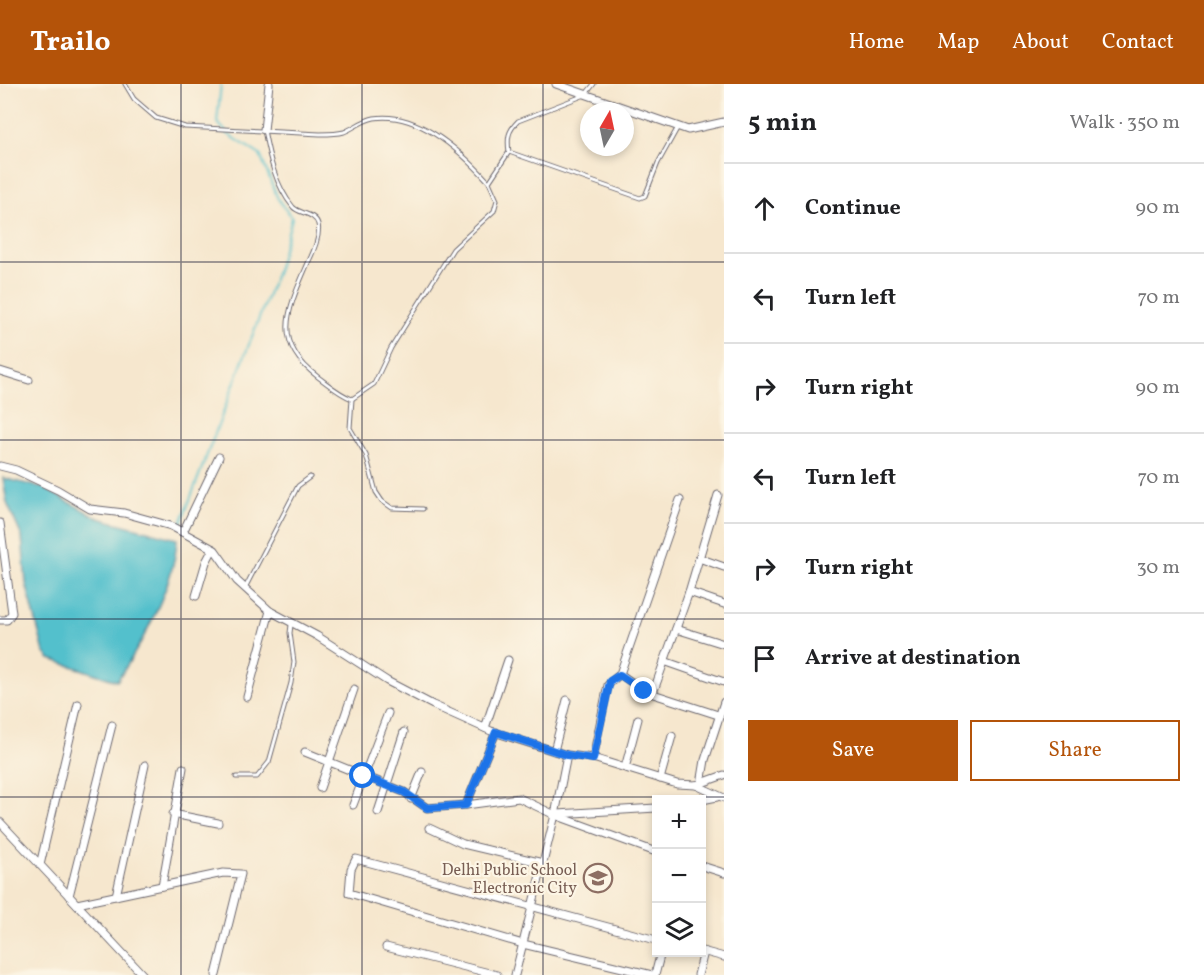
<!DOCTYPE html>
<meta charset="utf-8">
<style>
body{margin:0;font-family:Vollkorn,serif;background:#f2f2f2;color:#202124}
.controls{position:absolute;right:18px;bottom:18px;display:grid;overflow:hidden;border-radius:0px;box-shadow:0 3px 9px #0003}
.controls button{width:54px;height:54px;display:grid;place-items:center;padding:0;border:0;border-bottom:2px solid #e0e0e0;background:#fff;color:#202124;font:30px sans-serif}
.compass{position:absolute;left:580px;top:18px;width:54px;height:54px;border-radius:50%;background:#fff;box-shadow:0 3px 9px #0003;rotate:9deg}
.stop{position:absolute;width:18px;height:18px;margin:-14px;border:4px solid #1a73e8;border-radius:50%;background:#fff}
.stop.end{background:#1a73e8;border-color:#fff;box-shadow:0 2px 6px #0008}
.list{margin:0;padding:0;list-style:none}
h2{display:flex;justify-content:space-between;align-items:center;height:78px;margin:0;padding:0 24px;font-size:26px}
h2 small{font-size:20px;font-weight:400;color:#757577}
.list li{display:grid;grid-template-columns:39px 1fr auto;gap:18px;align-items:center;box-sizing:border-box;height:90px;padding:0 24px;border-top:2px solid #e0e0e0}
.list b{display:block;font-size:22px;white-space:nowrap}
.list em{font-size:20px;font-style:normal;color:#757577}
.actions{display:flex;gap:12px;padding:18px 24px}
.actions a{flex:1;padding:14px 0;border:2px solid #b45309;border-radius:0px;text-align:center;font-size:21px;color:#b45309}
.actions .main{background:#b45309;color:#fff}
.icon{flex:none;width:33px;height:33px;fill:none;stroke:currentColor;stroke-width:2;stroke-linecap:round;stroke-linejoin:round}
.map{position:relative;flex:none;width:724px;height:891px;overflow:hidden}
header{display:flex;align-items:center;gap:36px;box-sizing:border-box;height:84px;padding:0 30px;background:#b45309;color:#fff}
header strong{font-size:28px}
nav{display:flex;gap:33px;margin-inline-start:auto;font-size:21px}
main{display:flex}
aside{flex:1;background:#fff}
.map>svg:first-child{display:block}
.water{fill:#53c0cc;stroke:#3a7184;stroke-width:1.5}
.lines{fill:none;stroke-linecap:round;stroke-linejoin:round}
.stream{stroke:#53c0cc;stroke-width:2}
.lane-casing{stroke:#6c676e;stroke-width:5}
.street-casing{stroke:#6c676e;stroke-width:9}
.lane{stroke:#fff;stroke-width:3}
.street{stroke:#fff;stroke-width:7}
.route{stroke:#1a73e8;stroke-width:8}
.grid{fill:none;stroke:#22223b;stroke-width:1.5;stroke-opacity:0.55}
.labels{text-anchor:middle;stroke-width:4.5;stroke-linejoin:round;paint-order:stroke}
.education-label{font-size:16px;fill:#785e54;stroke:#fcf5e5;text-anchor:end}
</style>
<header>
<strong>Trailo</strong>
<nav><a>Home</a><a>Map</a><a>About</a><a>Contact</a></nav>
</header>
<main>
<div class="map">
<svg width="724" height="891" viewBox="0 0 724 891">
<rect width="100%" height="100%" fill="#fcf5e5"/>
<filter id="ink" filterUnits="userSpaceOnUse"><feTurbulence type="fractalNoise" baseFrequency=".0167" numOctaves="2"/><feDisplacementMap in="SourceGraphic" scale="12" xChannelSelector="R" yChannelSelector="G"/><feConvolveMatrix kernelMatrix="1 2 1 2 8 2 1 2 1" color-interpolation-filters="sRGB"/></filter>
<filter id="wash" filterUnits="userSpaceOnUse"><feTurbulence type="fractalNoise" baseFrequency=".008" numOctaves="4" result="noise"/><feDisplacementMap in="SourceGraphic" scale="24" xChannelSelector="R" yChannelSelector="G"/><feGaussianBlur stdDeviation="1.35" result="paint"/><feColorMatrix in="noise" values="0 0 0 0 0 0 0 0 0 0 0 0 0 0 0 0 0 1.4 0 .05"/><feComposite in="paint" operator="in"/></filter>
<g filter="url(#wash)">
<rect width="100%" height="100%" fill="#f6e7ce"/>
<!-- water -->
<path class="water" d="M 3,394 L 43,404 L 98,434 L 177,455 C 175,499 142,560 117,597 L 50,575 L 44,568 L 26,499 L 22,453 L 7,419 Z"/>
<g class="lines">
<!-- stream -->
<path class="stream" d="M 181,439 L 277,187 L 292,134 L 278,115 L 260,71 L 228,50 L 217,38 L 221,0"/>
</g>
</g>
<g filter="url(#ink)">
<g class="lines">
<!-- lane casing -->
<g class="lane-casing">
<g id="lane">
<path d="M 125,0 L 134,15 L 156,34 L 185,43 L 320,50 C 328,50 337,50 344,48 C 354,44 363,36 374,34 C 418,27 462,68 489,98"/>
<path d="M 594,0 L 585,11 L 518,37 C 508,47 507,54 509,68 L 640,114 L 645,112 L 658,79 L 678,43"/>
<path d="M 264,46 C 269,72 275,101 293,123 C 299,130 315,129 318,140 C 321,152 313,169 308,179 C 288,226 271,258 318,293 C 329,301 339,310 352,315 L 374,300 L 391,264 L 453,165 L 494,127 L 497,116 L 489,98 L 509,68"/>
<path d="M 352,315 L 350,344 L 366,371 L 376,408 L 382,417 L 392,424 L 423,425"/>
<path d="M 245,504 L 298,402 L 310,393"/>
<path d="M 236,693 L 257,693 L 269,678 L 291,599 L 294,578 L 290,549 L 291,541"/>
</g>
</g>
<!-- street casing -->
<g class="street-casing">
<g id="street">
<path d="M 556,0 L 688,46 L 724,38"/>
<path d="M 264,46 L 269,0"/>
<path d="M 0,287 L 29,296"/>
<path d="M 0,382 L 16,386 L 58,406 L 90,425 L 124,429 L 171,442 L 215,466 L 237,497 L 270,527 L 317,552 L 387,597 L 433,621 L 491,647 L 567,671 L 593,674 L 677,700 L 696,701 L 724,691"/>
<path d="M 0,439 L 12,529 L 7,536 L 0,536"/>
<path d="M 183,448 L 219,373"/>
<path d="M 699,474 L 724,483"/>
<path d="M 689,508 L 724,520"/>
<path d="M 196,512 L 206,478 L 213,465"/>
<path d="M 676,545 L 724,560"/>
<path d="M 664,577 L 724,598"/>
<path d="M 620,590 L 644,607 L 718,631"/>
<path d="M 653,609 L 689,508 L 718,411"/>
<path d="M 247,613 L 270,527"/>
<path d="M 485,644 L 508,576"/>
<path d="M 554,667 L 567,616"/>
<path d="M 305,668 L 404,708 L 427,724 L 466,721 L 496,648"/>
<path d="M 593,674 L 608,601 L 620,590 L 680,416"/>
<path d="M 625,684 L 638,635"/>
<path d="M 660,695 L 672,652"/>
<path d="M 701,700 L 705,676 L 724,618"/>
<path d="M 696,701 L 724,714"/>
<path d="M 320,704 L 354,605"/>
<path d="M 411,715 L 422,688"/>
<path d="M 702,716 L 717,713"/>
<path d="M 353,721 L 388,629"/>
<path d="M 466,721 L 519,714 L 555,731 L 656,768"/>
<path d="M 378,728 L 404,648"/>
<path d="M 173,730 L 218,739"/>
<path d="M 558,730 L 656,724"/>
<path d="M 0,738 L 143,891"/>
<path d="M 429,744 L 463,760 L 543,779"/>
<path d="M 40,781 L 78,620"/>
<path d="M 702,782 L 724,789"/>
<path d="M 162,802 L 183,684"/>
<path d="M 69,812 L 112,641"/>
<path d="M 116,812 L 145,681"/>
<path d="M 77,820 L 223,789 L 241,790 L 216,891"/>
<path d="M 386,863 L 497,891"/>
<path d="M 702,867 L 724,873"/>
<path d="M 515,891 L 555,731 L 567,671"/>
<path d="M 652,891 L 523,860 L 349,809 L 351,785 L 356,775 L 656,856"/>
<path d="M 655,891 L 661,868"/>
<path d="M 698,891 L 704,868"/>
</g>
</g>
<!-- lane -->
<use href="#lane" class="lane"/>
<!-- street -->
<use href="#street" class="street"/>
</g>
</g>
<g class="lines" filter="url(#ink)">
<!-- route -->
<path class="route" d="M 363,692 L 404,708 L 427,724 L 466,721 L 496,648 L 567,671 L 593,675 L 610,597 L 620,591 L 644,607"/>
</g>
<!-- grid -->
<path class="grid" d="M 181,0 L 181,891M 362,0 L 362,891M 543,0 L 543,891M 0,178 L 724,178M 0,356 L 724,356M 0,535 L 724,535M 0,713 L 724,713"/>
<!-- icons -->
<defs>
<g id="school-ring" transform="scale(1.5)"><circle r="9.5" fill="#fcf5e5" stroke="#8d6e63" stroke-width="1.5"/><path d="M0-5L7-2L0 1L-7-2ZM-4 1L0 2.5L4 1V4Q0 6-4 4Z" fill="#8d6e63"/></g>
</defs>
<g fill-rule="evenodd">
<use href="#school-ring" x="598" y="794"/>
</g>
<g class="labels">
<!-- education labels -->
<g class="education-label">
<text x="577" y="791">Delhi Public School<tspan x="577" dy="18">Electronic City</tspan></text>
</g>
</g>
</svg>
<div class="controls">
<button>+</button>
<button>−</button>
<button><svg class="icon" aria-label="layers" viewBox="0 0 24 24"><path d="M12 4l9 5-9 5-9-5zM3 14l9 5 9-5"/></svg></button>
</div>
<svg class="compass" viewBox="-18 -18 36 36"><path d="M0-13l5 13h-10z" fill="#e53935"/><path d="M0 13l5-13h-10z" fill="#757577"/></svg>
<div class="stop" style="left:363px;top:692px"></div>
<div class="stop end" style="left:644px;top:607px"></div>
</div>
<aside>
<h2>5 min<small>Walk · 350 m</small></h2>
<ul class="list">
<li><svg class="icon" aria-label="ahead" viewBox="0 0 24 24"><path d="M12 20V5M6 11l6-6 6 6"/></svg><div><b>Continue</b></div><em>90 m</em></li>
<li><svg class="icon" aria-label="left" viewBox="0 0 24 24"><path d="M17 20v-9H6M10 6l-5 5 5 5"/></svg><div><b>Turn left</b></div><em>70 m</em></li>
<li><svg class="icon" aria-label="right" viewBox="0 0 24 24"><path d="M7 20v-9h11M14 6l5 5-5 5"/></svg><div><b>Turn right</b></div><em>90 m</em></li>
<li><svg class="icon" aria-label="left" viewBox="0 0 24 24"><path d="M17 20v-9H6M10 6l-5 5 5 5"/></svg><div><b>Turn left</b></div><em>70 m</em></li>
<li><svg class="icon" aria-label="right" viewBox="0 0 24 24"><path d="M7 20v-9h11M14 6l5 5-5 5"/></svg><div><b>Turn right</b></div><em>30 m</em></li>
<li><svg class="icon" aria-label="arrive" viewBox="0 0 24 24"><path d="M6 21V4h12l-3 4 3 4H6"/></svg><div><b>Arrive at destination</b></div></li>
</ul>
<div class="actions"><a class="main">Save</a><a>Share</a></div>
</aside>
</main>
